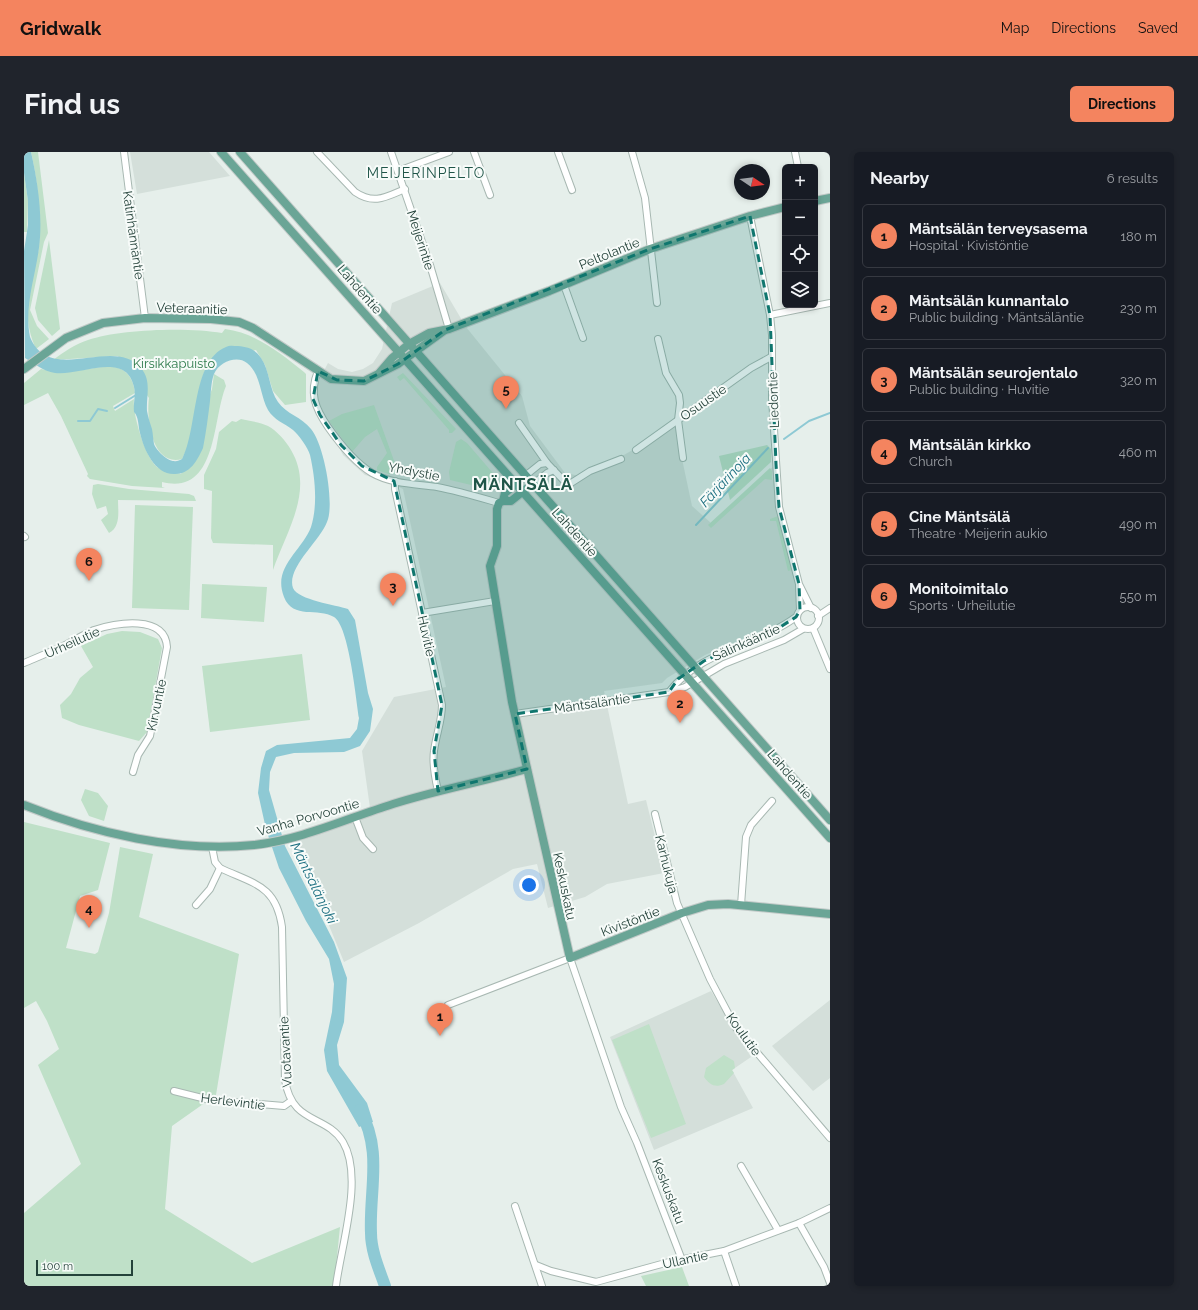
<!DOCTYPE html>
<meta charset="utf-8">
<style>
body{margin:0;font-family:Raleway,sans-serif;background:#20242c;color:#f1f3f6}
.controls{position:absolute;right:12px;top:12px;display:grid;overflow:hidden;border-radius:6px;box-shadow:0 2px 6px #0003}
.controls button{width:36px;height:36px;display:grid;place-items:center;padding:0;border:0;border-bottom:1px solid #363941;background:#171b24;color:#f1f3f6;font:20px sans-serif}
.compass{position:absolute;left:710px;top:12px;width:36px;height:36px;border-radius:50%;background:#171b24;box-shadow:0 2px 6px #0003;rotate:103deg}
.scale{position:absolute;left:12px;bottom:10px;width:97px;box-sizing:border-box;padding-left:4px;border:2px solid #24423a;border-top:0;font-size:11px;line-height:14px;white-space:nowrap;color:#24423a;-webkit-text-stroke:3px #f7fbf9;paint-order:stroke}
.you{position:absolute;left:505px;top:733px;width:14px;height:14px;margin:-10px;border:3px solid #fff;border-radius:50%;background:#1a73e8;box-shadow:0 0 0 6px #1a73e833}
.badge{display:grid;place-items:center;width:26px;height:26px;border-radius:50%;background:#f4845f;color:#111;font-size:13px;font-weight:700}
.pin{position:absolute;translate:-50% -33px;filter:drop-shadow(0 1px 2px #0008)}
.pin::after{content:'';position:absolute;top:21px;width:14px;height:12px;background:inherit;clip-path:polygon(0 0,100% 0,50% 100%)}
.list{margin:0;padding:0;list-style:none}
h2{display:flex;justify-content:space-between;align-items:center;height:52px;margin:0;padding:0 16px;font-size:17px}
h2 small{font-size:13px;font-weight:400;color:#9ea1a6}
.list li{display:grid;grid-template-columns:26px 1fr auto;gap:12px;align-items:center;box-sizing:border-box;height:64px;margin:0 8px 8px;padding:0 8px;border:1px solid #363941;border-radius:6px}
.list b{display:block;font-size:15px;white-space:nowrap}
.list p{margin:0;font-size:13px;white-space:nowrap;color:#9ea1a6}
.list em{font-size:13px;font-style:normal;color:#9ea1a6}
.icon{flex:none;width:22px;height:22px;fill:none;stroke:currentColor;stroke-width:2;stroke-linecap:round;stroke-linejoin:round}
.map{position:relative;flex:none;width:806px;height:1134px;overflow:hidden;border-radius:6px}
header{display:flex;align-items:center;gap:24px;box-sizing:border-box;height:56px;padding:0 20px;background:#f4845f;color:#111}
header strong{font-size:19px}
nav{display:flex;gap:22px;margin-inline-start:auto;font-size:14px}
.intro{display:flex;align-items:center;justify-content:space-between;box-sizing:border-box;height:96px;padding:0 24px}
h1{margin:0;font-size:28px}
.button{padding:10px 18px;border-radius:6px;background:#f4845f;color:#111;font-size:14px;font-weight:700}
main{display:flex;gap:24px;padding:0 24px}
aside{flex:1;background:#171b24;border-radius:6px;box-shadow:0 2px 6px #0003}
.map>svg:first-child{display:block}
.built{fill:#d4dfda}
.green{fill:#bfe0c8}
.water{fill:#8ec9d4}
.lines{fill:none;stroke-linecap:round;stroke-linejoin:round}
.stream{stroke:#8ec9d4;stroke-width:2}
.river{stroke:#8ec9d4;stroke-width:12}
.minor-casing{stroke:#a8b8b2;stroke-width:8}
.major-casing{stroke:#c2cac8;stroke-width:10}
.minor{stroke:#fff;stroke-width:6}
.major{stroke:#6aa596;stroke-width:8}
.marked{fill:#0f766e;fill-opacity:0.2;stroke:#0f766e;stroke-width:3;stroke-dasharray:8 5;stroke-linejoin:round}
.labels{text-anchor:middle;stroke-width:4;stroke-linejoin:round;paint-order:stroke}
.street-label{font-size:13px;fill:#24423a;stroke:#f7fbf9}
.park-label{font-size:13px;fill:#2d7a4b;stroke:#f7fbf9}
.neighbourhood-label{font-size:14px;letter-spacing:1px;fill:#1f5548;stroke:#f7fbf9}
.water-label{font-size:14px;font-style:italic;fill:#1c6f80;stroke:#f7fbf9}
.district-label{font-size:17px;font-weight:bold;letter-spacing:1px;fill:#1f5548;stroke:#f7fbf9}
</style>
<header>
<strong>Gridwalk</strong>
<nav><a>Map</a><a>Directions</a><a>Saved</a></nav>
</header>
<div class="intro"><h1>Find us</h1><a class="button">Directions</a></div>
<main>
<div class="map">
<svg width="806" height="1134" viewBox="0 0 806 1134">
<rect width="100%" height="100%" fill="#e6efeb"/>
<!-- built -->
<g class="built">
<path d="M 106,0 L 185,0 L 206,24 L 113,42 Z"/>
<path d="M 416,131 L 442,175 L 498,244 L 506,274 L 541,321 L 561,325 L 651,274 L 668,354 L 687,371 L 751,313 L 774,431 L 780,453 L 773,459 L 770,465 L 681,503 L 643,526 L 638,531 L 580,539 L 604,652 L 622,648 L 640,721 L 583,732 L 561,745 L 524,756 L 513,712 L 489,717 L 395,771 L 320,810 L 270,688 L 347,663 L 338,599 L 370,545 L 422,535 L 379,337 L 365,330 L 341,323 L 319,303 L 291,249 L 293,232 L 304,211 L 314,217 L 328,220 L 339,217 L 349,211 L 358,197 L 368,151 Z"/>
<path d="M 687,839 L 727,905 L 708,918 L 729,956 L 630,998 L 586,885 Z"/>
<path d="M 806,848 L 806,926 L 789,939 L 748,894 Z"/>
</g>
<!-- green -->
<g class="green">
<path d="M 7,0 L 14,0 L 24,81 L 20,90 L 6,158 L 13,174 L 25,187 L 12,197 C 0,171 2,146 9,119 C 11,111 14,103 15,95 C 17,63 14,31 7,0 Z"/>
<path d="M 0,21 L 4,49 L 3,80 L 0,80 Z"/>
<path d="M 25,88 L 36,177 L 28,184 L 14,168 L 11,156 Z"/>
<path d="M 201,177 C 232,181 256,201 280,220 L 282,222 L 282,250 L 261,253 L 249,239 L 241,213 L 232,198 L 185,209 C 169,240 175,277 158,307 C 128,315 122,267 125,246 L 94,204 L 29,208 C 40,200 51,192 64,188 C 95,177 165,175 198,181 Z"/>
<path d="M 84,214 C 101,215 109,224 111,241 L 89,254 L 91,259 L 110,247 C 108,261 121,305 133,315 C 138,319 150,320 157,322 L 188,237 L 190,222 L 200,228 L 202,234 C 188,267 194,344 138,330 L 138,335 L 141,336 L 108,334 L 66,327 L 63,324 L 64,322 L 37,264 L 24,241 L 0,253 L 0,231 L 17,217 L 37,221 Z"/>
<path d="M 379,221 L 432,277 L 428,281 L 425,281 L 425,278 L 380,226 L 376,229 L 373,225 Z"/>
<path d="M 350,253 L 373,317 L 372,322 L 364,322 L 353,318 L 353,315 L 363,301 L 353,277 L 341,285 L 328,300 L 305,269 L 318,262 Z"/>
<path d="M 217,267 C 225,269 236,270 244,274 C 253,279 262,289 267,298 C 291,338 262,380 249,418 L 249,393 L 189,391 L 187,386 L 188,339 L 180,337 L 180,323 L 192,297 L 195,280 L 208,269 L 212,270 Z"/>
<path d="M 437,287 L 443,291 L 474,327 L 475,331 L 472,336 L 464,337 L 426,328 L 425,320 L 432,290 Z"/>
<path d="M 743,293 L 747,297 L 747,310 L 706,348 L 695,304 Z"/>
<path d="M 746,316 L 748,319 L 748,328 L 741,327 L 687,376 L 684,373 Z"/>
<path d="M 74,332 L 105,337 L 165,342 L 170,344 L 172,349 L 94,348 C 94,359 97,375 85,381 L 77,368 L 84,362 L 82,354 L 73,357 L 68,342 L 69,333 Z"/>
<path d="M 111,353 L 169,355 L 165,458 L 108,456 Z"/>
<path d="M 754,364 L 768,418 L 764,419 L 752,369 L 746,369 L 746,367 Z"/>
<path d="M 178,432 L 243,435 L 240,470 L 177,466 Z"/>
<path d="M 98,479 L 116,480 L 134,487 L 138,496 L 123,580 L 115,589 L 55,573 L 38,566 L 36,553 L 47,542 L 56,526 L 69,515 L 57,494 L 83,482 Z"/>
<path d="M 278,502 L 286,568 L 186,580 L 178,514 Z"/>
<path d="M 61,637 L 74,641 L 84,654 L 80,669 L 65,664 L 57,648 Z"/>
<path d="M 0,670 L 86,691 L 74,738 L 56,744 L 42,796 L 71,802 L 74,800 L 85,761 L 96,695 L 129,702 L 115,765 L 215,802 L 192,943 L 148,974 L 141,1057 L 228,1111 L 316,1075 L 310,1134 L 0,1134 L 0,1061 L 57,1012 L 14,913 L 35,897 L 23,869 L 12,849 L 0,856 Z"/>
<path d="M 625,872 L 662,972 L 627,986 L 588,888 Z"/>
<path d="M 700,903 L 710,909 L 711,916 L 708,918 L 710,921 L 700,932 C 691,936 686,933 680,925 L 682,916 Z"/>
<path d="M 658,1115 L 665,1134 L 622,1134 L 617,1124 Z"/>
</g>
<!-- water -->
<path class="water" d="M 0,0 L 7,0 C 14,31 19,65 15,96 C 11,126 0,155 6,185 C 26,234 89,183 117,216 C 128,229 122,244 123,259 C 124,265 126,271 128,277 C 129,282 129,287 130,292 C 132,298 143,309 150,309 C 152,310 156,308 158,307 C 174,278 167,209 202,195 C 205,193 210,194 214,194 C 224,195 231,197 237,206 C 246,219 245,237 254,250 C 262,262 278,265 287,277 C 300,292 311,352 303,370 C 296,389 262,416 269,436 C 274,448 312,453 324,457 L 331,468 L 344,541 L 349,557 L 346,579 L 336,594 L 320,600 L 270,601 L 252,605 L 246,620 L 245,638 L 261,694 L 310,790 L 323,826 L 320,870 L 313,893 L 315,913 L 343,951 L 349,970 L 335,975 L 303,919 L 300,898 L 308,860 L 310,832 L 305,807 L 282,769 L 255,716 L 242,677 L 234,641 L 237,616 L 242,599 L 253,593 L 326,586 L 333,577 L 335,566 C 332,547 325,474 310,465 C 294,455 269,468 260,445 C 248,415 278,399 287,375 C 294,353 291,325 286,303 C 284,296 275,283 269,278 C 260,271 250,268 244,258 C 236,244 237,222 223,211 C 213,203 195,210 190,222 C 187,230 187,240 186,249 C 184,265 182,281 179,296 C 173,309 166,322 151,322 C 131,323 120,298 116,281 C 114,274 115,265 110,260 C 109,252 112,243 110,235 C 102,198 57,224 31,221 C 19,219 11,212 1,206 L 0,99 L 4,73 L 4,49 L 0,21 Z"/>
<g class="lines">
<!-- stream -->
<g class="stream">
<path d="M 91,256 L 112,243"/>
<path d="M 54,269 L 66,269 L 74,257 L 83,259"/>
<path d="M 760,287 L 785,269 L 806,261"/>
<path d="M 672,373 L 744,296"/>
</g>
<!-- river -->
<path class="river" d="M 336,958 C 359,999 345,1038 347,1081 C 347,1099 355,1117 361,1134"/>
<!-- minor casing -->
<g class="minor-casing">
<g id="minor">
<path d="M 100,0 L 121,166"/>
<path d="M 293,0 L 331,40 C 350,53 362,45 381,37"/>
<path d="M 367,0 L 406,113 L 425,177"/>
<path d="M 450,0 L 466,43"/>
<path d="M 534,0 L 548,38"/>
<path d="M 608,0 L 621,46 L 633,151"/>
<path d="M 771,0 L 774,15"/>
<path d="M 374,19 L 425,0"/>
<path d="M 726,64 L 746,163 L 748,183 L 748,246 L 755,355 L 775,432 L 787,456"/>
<path d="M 540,133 L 559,186"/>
<path d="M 746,163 L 806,151"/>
<path d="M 634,187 L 642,221 L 655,243 L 656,251 L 654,268 L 659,306"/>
<path d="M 294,219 C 285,241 291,256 304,275 C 316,292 330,310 348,321 C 367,332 392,332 413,335 C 434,339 454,345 475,351"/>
<path d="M 495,271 L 523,311 L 544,333 L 566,319 L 597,307"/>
<path d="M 612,298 L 727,216 L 747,205"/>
<path d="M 501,324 L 516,312 L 523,311"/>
<path d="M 371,329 L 371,337 L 418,553 C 418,569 412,583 410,599 C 408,612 411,626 414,639"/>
<path d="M 508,333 L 523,321 L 530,318"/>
<path d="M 0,384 L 1,385"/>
<path d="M 775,434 L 776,458"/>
<circle cx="784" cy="466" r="11"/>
<path d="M 398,461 L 471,449"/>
<path d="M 794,464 L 806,456"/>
<path d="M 789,476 L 806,517"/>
<path d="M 0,511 C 14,505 29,499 43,492 C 52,487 61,482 70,478 C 92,471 141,462 143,495 L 126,584 L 114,603 L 109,620"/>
<path d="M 645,540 C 677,498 731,495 772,465"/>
<path d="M 491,562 L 645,540 L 661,535 L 700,512 L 760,488 L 779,477"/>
<path d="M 631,662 L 653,751 L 686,827 L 712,876 L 806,986"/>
<path d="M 331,665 L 339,686 L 349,697"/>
<path d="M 188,695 L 191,710 L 196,716 C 230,732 252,733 258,775 L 261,928 C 268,973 302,962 319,990 C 340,1025 317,1094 312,1134"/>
<path d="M 172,753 L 186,737 L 196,716"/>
<path d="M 717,753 L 722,685 L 727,673 L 748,649"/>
<path d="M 424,853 L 546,806 L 597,955 L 613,991 L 658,1108"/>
<path d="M 150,939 L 186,948 L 260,954 L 267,949"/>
<path d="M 717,1014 L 754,1078"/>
<path d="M 491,1054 L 518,1134"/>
<path d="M 775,1071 L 800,1115 L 806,1131"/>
<path d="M 700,1099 L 712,1134"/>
<path d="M 512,1113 L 527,1119 L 572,1130 L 645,1110 L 700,1099 L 775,1071 L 806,1056"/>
</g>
</g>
<!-- major casing -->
<g class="major-casing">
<g id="major">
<path d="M 197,0 L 806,686"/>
<path d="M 216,0 L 806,668"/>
<path d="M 791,49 L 806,46"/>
<path d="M 0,217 L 42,186 L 79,171 L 121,166 L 187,167 L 215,170 L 229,176 L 307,227 L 340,229 L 374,212 L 421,178"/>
<path d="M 356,220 L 368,206 L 385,192 L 405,181 L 425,177 L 525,139 L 626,97 L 726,64 L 761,55"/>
<path d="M 495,329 L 481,341 L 479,349 L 475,351 L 473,357 L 473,394 L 466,414 L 488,550 L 546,806 L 658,761 L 684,753 L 704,752 L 806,762"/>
<path d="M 479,349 L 487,349 L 502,337"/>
<path d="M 0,653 C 69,681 155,701 230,693 C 277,688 324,666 369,652 C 413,638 458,630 503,617"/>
</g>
</g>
<!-- minor -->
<use href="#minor" class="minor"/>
<!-- major -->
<use href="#major" class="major"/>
</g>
<!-- marked area -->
<path class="marked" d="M 726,64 L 746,163 L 752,312 L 755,355 L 775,432 L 776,458 L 772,465 L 753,477 L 680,509 L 654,527 L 645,540 L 491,562 L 503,617 L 414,639 L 410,599 L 418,553 L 370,329 L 338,314 L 317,293 L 296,263 L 289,247 L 294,219 L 313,228 L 340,229 L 374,212 L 421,178 L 626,97 Z"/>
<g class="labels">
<!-- street labels -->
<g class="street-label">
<text transform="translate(110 83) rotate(82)" y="5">Katinhännäntie</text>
<text transform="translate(397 88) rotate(72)" y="5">Meijerintie</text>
<text transform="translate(585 101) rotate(-22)" y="5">Peltolantie</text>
<text transform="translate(336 137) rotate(49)" y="5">Lahdentie</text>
<text transform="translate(168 156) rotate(2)" y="5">Veteraanitie</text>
<text transform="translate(749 248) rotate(-92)" y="5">Liedontie</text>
<text transform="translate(679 250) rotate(-35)" y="5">Osuustie</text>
<text transform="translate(390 319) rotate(11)" y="5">Yhdystie</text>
<text transform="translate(551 380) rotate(48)" y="5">Lahdentie</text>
<text transform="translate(403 484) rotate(77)" y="5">Huvitie</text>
<text transform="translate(48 490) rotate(-24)" y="5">Urheilutie</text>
<text transform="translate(722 490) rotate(-24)" y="5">Sälinkääntie</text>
<text transform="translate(568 551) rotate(-8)" y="5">Mäntsäläntie</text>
<text transform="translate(132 553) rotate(-78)" y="5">Kirvuntie</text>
<text transform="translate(766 622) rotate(49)" y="5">Lahdentie</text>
<text transform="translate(284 665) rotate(-16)" y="5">Vanha Porvoontie</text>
<text transform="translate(643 712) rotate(76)" y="5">Karhukuja</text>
<text transform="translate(541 734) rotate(78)" y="5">Keskuskatu</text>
<text transform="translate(606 769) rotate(-21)" y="5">Kivistöntie</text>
<text transform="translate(720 882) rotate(54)" y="5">Koulutie</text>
<text transform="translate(261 900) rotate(-93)" y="5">Vuotavantie</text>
<text transform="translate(209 949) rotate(7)" y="5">Herlevintie</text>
<text transform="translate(645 1039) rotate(69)" y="5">Keskuskatu</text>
<text transform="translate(661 1107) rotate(-12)" y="5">Ullantie</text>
</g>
<!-- park labels -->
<g class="park-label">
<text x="150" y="216">Kirsikkapuisto</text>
</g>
<!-- neighbourhood labels -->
<g class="neighbourhood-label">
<text x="402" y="26">MEIJERINPELTO</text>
</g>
<!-- water labels -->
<g class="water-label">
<text transform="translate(701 328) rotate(-47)" y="5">Färjärinoja</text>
<text transform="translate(290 731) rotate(64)" y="5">Mäntsälänjoki</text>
</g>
<!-- district labels -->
<g class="district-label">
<text x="499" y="338">MÄNTSÄLÄ</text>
</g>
</g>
</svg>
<div class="controls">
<button>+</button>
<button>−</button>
<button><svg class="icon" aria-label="locate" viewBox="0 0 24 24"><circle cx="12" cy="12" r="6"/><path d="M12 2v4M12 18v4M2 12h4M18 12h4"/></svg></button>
<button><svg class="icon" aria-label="layers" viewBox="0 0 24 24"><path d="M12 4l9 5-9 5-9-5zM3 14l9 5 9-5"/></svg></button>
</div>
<svg class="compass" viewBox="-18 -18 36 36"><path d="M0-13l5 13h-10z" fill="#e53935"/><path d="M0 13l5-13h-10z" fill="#9ea1a6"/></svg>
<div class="scale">100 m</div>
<div class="you"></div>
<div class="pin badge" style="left:416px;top:884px">1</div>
<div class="pin badge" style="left:656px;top:571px">2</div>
<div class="pin badge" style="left:369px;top:454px">3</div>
<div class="pin badge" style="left:65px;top:776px">4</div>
<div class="pin badge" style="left:482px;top:257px">5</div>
<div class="pin badge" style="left:65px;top:429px">6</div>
</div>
<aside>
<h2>Nearby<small>6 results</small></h2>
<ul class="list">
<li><span class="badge">1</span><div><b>Mäntsälän terveysasema</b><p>Hospital · Kivistöntie</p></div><em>180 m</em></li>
<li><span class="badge">2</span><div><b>Mäntsälän kunnantalo</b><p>Public building · Mäntsäläntie</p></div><em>230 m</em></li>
<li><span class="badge">3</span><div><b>Mäntsälän seurojentalo</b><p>Public building · Huvitie</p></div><em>320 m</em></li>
<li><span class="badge">4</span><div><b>Mäntsälän kirkko</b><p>Church</p></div><em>460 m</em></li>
<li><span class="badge">5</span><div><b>Cine Mäntsälä</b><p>Theatre · Meijerin aukio</p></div><em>490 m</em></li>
<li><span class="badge">6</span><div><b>Monitoimitalo</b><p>Sports · Urheilutie</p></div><em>550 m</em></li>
</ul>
</aside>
</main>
